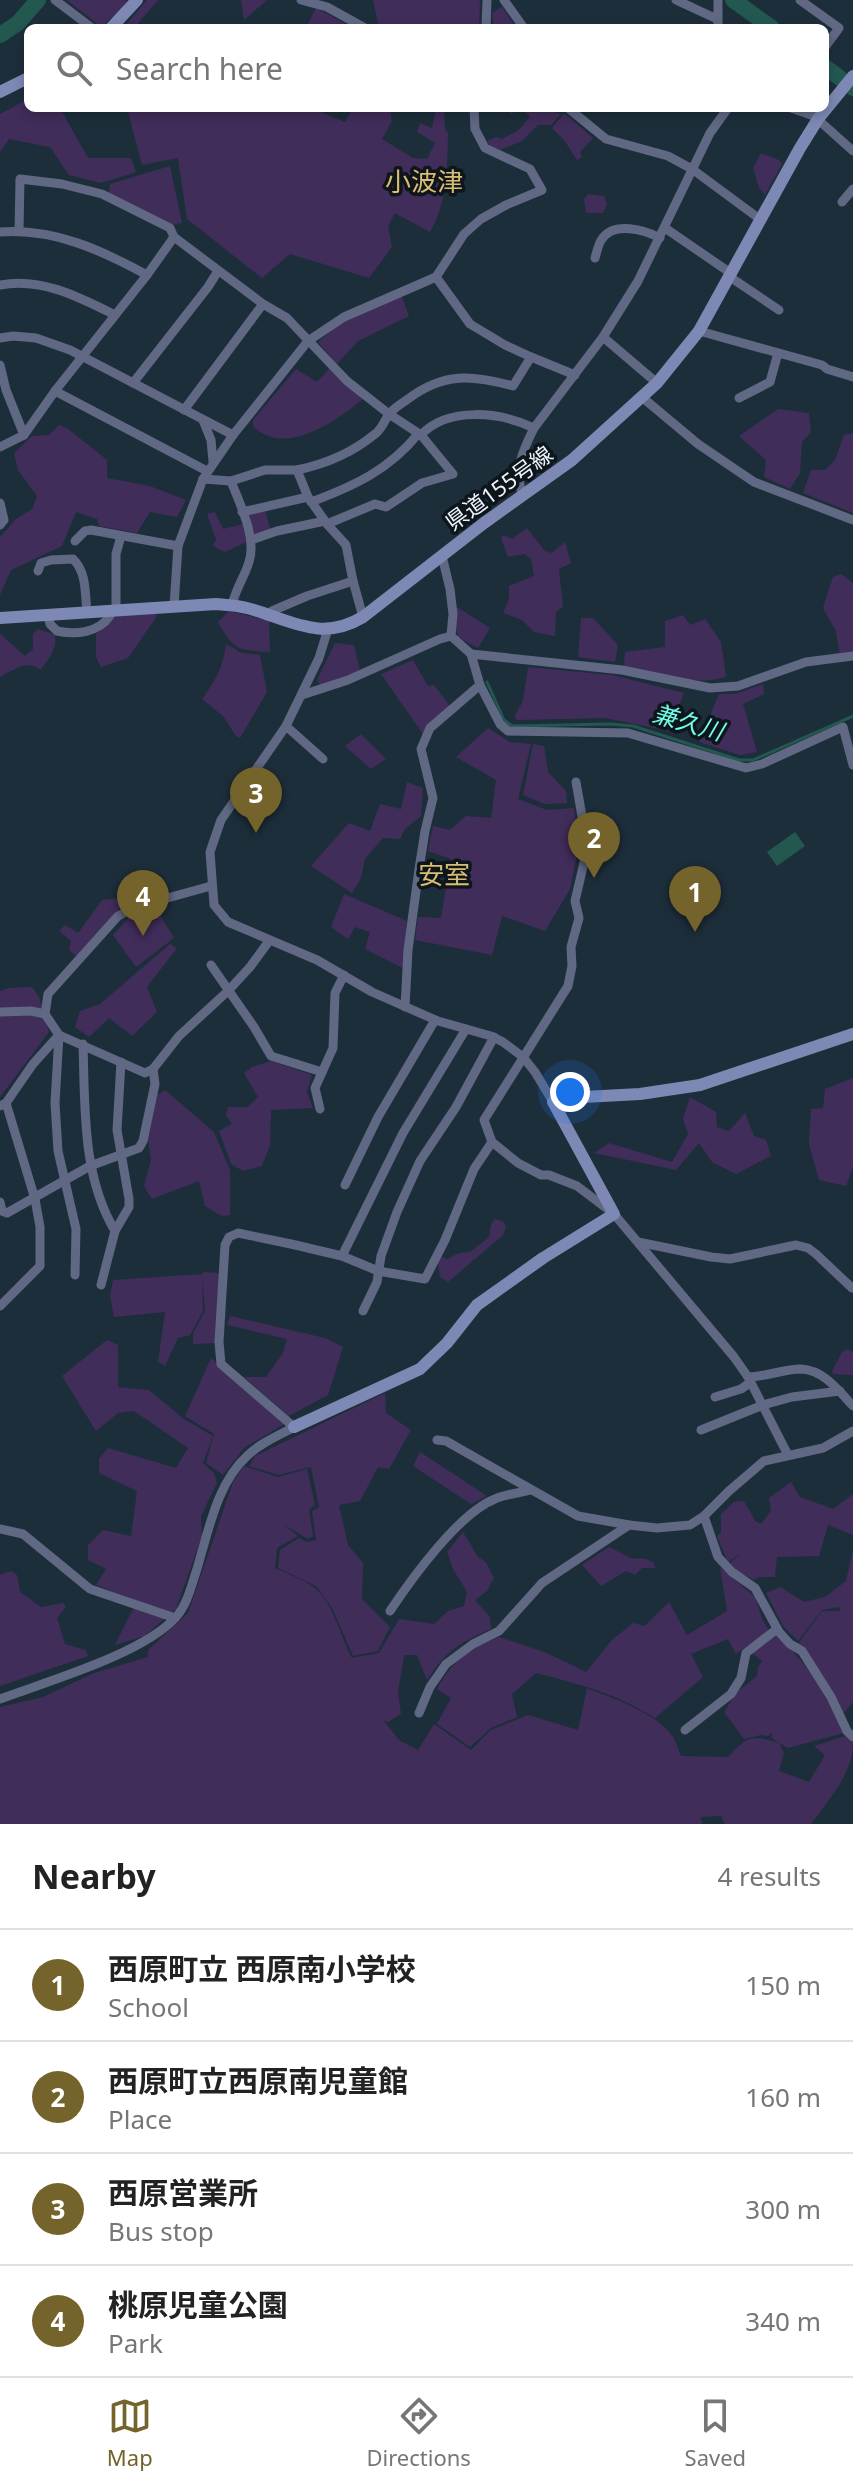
<!DOCTYPE html>
<meta charset="utf-8">
<style>
body{margin:0;font-family:"Noto Sans","Noto Sans JP",sans-serif;background:#f6f6f6;color:#222}
.you{position:absolute;left:570px;top:1092px;width:28px;height:28px;margin:-20px;border:6px solid #fff;border-radius:50%;background:#1a73e8;box-shadow:0 0 0 12px #1a73e833}
.badge{display:grid;place-items:center;width:52px;height:52px;border-radius:50%;background:#74632a;color:#fff;font-size:26px;font-weight:700}
.pin{position:absolute;translate:-50% -66px;filter:drop-shadow(0 2px 4px #0008)}
.pin::after{content:'';position:absolute;top:42px;width:28px;height:24px;background:inherit;clip-path:polygon(0 0,100% 0,50% 100%)}
.list{margin:0;padding:0;list-style:none}
h2{display:flex;justify-content:space-between;align-items:center;height:104px;margin:0;padding:0 32px;font-size:34px}
h2 small{font-size:26px;font-weight:400;color:#767676}
.list li{display:grid;grid-template-columns:52px 1fr auto;gap:24px;align-items:center;box-sizing:border-box;height:112px;padding:0 32px;border-top:2px solid #e0e0e0}
.list b{display:block;font-size:30px;white-space:nowrap}
.list p{margin:0;font-size:26px;white-space:nowrap;color:#767676}
.list em{font-size:26px;font-style:normal;color:#767676}
.icon{flex:none;width:44px;height:44px;fill:none;stroke:currentColor;stroke-width:2;stroke-linecap:round;stroke-linejoin:round}
.map{position:relative;flex:none;width:853px;height:1824px;overflow:hidden}
.search{position:absolute;background:#fff;box-shadow:0 4px 12px #0003;left:24px;right:24px;top:24px;height:88px;display:flex;align-items:center;gap:20px;box-sizing:border-box;padding:0 28px;border-radius:12px;color:#767676;font-size:30px}
.sheet{height:552px;background:#fff}
nav{display:flex;justify-content:space-around;align-items:center;box-sizing:border-box;height:112px;border-top:2px solid #e0e0e0;background:#fff;font-size:22px;color:#767676}
nav a{display:grid;justify-items:center;gap:4px}
nav .on{color:#74632a}
.map>svg:first-child{display:block}
.green{fill:#402d5a}
.water{fill:#225850}
.lines{fill:none;stroke-linecap:round;stroke-linejoin:round}
.stream{stroke:#225850;stroke-width:3}
.river{stroke:#225850;stroke-width:16}
.street{stroke:#606883;stroke-width:9}
.secondary{stroke:#7d89b4;stroke-width:12}
.labels{text-anchor:middle;stroke-width:7;stroke-linejoin:round;paint-order:stroke}
.street-label{font-size:22px;fill:#eef6fd;stroke:#0e161c}
.water-label{font-size:24px;font-style:italic;fill:#6ffee9;stroke:#0e161c}
.quarter-label{font-size:26px;fill:#d7be72;stroke:#0e161c}
</style>
<div class="map">
<svg width="853" height="1824" viewBox="0 0 853 1824">
<rect width="100%" height="100%" fill="#1d2e3b"/>
<!-- green -->
<g class="green">
<path d="M 67,0 L 127,0 L 122,9 L 101,27 Z"/>
<path d="M 147,0 L 158,0 L 134,28 L 126,28 L 125,26 Z"/>
<path d="M 241,0 L 267,0 L 244,20 Z"/>
<path d="M 373,0 L 480,0 L 479,28 L 379,28 Z"/>
<path d="M 502,7 L 516,28 L 494,28 L 492,13 Z"/>
<path d="M 316,8 L 344,23 L 340,28 L 306,28 Z"/>
<path d="M 28,99 L 28,108 L 60,108 L 88,158 L 131,158 L 136,172 L 101,183 L 69,175 L 50,147 L 9,139 L 0,152 L 0,114 Z"/>
<path d="M 127,108 L 311,108 L 345,122 L 353,108 L 390,108 L 392,121 L 382,139 L 413,158 L 427,159 L 435,143 L 417,132 L 420,123 L 432,128 L 436,108 L 444,108 L 445,129 L 448,133 C 447,168 448,201 430,232 L 395,213 L 388,226 L 392,247 L 369,278 L 290,254 L 262,278 L 187,219 L 178,158 L 142,165 Z"/>
<path d="M 507,108 L 528,108 L 533,112 L 542,109 L 561,114 L 551,125 L 538,125 L 522,141 L 500,150 L 490,146 L 487,141 L 496,137 L 502,139 L 519,130 L 530,117 L 522,108 L 511,114 Z"/>
<path d="M 564,113 L 593,138 L 580,152 L 582,157 L 577,160 L 564,140 L 552,128 Z"/>
<path d="M 761,153 L 779,160 L 782,164 L 765,195 L 759,188 L 753,168 Z"/>
<path d="M 170,166 L 182,223 L 172,225 L 109,193 L 110,184 Z"/>
<path d="M 588,194 L 604,196 L 607,205 L 603,213 L 586,213 L 584,199 Z"/>
<path d="M 401,295 L 409,316 L 358,341 L 337,364 L 318,342 L 345,320 Z"/>
<path d="M 296,369 L 317,382 L 329,369 L 363,399 C 336,421 285,458 253,426 L 253,420 Z"/>
<path d="M 778,409 L 809,413 L 811,432 L 802,442 L 800,473 L 790,489 L 764,477 L 766,460 L 739,436 Z"/>
<path d="M 59,425 L 67,428 L 107,460 L 107,478 L 150,486 L 186,500 L 177,517 L 150,512 L 137,533 L 99,526 L 97,519 L 76,512 L 62,546 L 11,570 L 0,595 L 0,537 L 16,519 L 32,509 L 37,496 L 18,470 L 14,453 L 32,436 L 49,435 Z"/>
<path d="M 853,433 L 853,513 L 803,493 L 811,470 L 825,470 L 835,460 L 844,435 Z"/>
<path d="M 265,511 L 271,531 L 255,536 L 249,513 Z"/>
<path d="M 215,512 L 223,529 L 243,524 L 246,542 L 225,552 L 213,546 L 216,539 L 207,514 Z"/>
<path d="M 527,528 L 545,551 L 552,553 L 565,542 L 571,563 L 559,569 L 563,607 L 556,612 L 555,636 L 534,632 L 522,620 L 503,613 L 509,599 L 509,586 L 534,576 L 531,559 L 525,554 L 508,557 L 501,538 L 503,535 L 512,539 Z"/>
<path d="M 841,574 L 853,583 L 853,652 L 840,655 L 836,631 L 823,608 L 833,577 Z"/>
<path d="M 457,607 L 490,628 L 478,648 L 458,637 L 456,629 Z"/>
<path d="M 229,611 L 269,621 L 270,652 C 238,650 234,651 218,622 Z"/>
<path d="M 154,612 L 157,616 L 128,658 L 101,667 L 96,657 L 96,634 L 117,616 Z"/>
<path d="M 683,615 L 690,625 L 705,619 L 721,642 L 726,677 C 693,687 656,673 624,666 L 625,652 L 665,647 L 665,621 Z"/>
<path d="M 581,618 L 593,618 L 618,645 L 615,662 L 578,657 Z"/>
<path d="M 38,629 L 55,635 C 57,650 49,659 40,670 C 27,659 14,670 0,677 L 0,634 L 25,656 L 33,649 L 33,634 Z"/>
<path d="M 335,643 L 354,645 L 360,671 L 320,685 L 317,680 Z"/>
<path d="M 226,644 L 242,653 L 260,655 L 267,692 L 240,738 L 235,735 L 224,717 L 202,699 C 215,682 224,665 226,644 Z"/>
<path d="M 413,660 L 428,686 L 434,685 L 450,706 L 423,734 L 381,674 Z"/>
<path d="M 528,667 L 612,675 L 684,693 L 669,731 L 605,718 L 517,720 L 514,717 L 523,701 Z"/>
<path d="M 763,684 L 764,694 L 743,704 L 757,752 L 740,755 L 699,742 L 719,694 L 735,694 Z"/>
<path d="M 488,728 L 510,742 L 531,744 L 518,799 L 547,810 L 574,808 L 579,845 L 570,889 L 545,931 L 502,916 L 492,955 L 415,940 L 418,917 L 441,918 L 451,859 L 428,851 L 433,826 L 450,830 L 466,816 L 491,818 L 496,780 L 456,757 Z"/>
<path d="M 361,734 L 386,759 L 371,769 L 345,746 Z"/>
<path d="M 533,744 L 544,746 L 548,772 L 566,791 L 567,803 L 545,804 L 523,795 Z"/>
<path d="M 407,782 L 423,788 L 421,816 L 405,829 L 400,839 L 383,838 L 365,859 L 361,878 L 352,893 L 311,866 L 349,823 L 370,831 L 380,804 L 401,809 Z"/>
<path d="M 146,889 L 148,895 L 121,907 L 76,956 L 69,950 L 71,941 L 59,931 L 65,925 L 78,933 L 102,900 L 120,898 L 125,891 Z"/>
<path d="M 344,894 L 407,921 L 403,968 L 365,949 L 370,932 L 355,927 L 348,939 L 331,927 Z"/>
<path d="M 154,905 L 174,938 L 136,967 L 113,935 L 133,913 Z"/>
<path d="M 170,944 L 177,948 L 147,987 L 157,1012 L 132,1036 L 109,1018 L 89,1037 L 75,1027 L 80,1011 L 100,1004 Z"/>
<path d="M 32,987 L 39,997 L 49,1032 L 0,1097 L 0,991 L 9,988 Z"/>
<path d="M 271,1061 L 312,1075 L 307,1092 L 313,1108 L 271,1110 L 270,1145 L 262,1166 L 243,1171 L 231,1164 L 219,1131 L 232,1124 L 226,1115 L 228,1107 L 248,1107 L 258,1097 L 244,1073 L 252,1067 Z"/>
<path d="M 853,1078 L 853,1167 L 846,1186 L 819,1180 L 809,1144 L 811,1109 L 823,1108 L 825,1089 Z"/>
<path d="M 165,1090 L 214,1132 L 230,1170 L 230,1215 L 222,1216 L 205,1206 L 199,1181 L 152,1199 L 144,1186 L 151,1160 L 148,1139 L 157,1095 Z"/>
<path d="M 690,1097 L 716,1112 L 717,1127 L 729,1131 L 745,1113 L 754,1136 L 766,1140 L 771,1156 L 736,1174 L 712,1162 L 699,1143 L 676,1170 L 594,1153 L 609,1143 L 672,1162 L 688,1134 L 683,1119 Z"/>
<path d="M 495,1219 L 504,1222 L 506,1227 L 503,1235 L 448,1282 L 440,1277 L 437,1258 L 440,1256 L 447,1259 L 459,1253 L 470,1252 L 489,1237 L 491,1224 Z"/>
<path d="M 203,1272 L 221,1273 L 216,1343 L 193,1344 L 193,1333 L 205,1311 L 202,1276 L 203,1311 L 190,1335 L 178,1338 L 165,1366 L 158,1362 L 165,1312 L 114,1317 L 110,1296 L 113,1280 L 202,1274 Z"/>
<path d="M 230,1316 L 325,1338 L 343,1347 L 328,1395 L 289,1416 L 244,1377 L 266,1377 L 283,1353 L 287,1339 L 227,1325 Z"/>
<path d="M 107,1340 L 118,1345 L 118,1387 L 149,1390 L 184,1419 L 213,1436 L 203,1463 L 214,1473 L 217,1483 L 201,1516 L 202,1536 L 176,1609 L 144,1636 L 115,1645 L 137,1601 L 96,1585 L 106,1569 L 88,1560 L 88,1545 L 103,1530 L 131,1536 L 137,1491 L 99,1473 L 99,1459 L 108,1448 L 176,1468 L 188,1448 L 134,1411 L 118,1413 L 96,1431 L 62,1376 Z"/>
<path d="M 848,1349 L 853,1352 L 853,1375 L 833,1374 L 832,1371 L 842,1352 Z"/>
<path d="M 211,1358 L 284,1424 L 244,1448 L 223,1475 L 206,1463 L 214,1434 L 185,1416 Z"/>
<path d="M 385,1393 L 386,1413 L 411,1430 L 389,1469 L 378,1467 L 360,1501 L 339,1505 L 348,1545 L 363,1563 L 362,1599 L 390,1627 L 378,1651 L 353,1656 L 332,1608 L 316,1586 L 278,1568 L 280,1550 L 299,1538 L 306,1542 L 316,1540 L 312,1511 L 319,1507 L 311,1467 L 278,1475 L 249,1466 L 255,1456 Z"/>
<path d="M 420,1452 L 487,1496 L 471,1504 L 413,1466 Z"/>
<path d="M 244,1466 L 278,1477 L 307,1469 L 315,1505 L 309,1510 L 313,1536 L 308,1539 L 283,1524 L 298,1536 L 277,1548 L 275,1568 C 288,1574 306,1580 316,1589 C 335,1607 340,1636 352,1658 L 379,1653 L 399,1619 L 434,1624 L 448,1611 L 464,1606 L 467,1592 L 453,1569 L 447,1552 L 463,1532 L 478,1557 L 486,1562 L 494,1578 L 487,1591 L 475,1600 L 490,1617 L 491,1629 C 459,1643 447,1650 427,1680 L 417,1655 L 404,1655 L 398,1692 L 401,1714 L 388,1722 L 383,1720 L 399,1740 L 418,1750 L 434,1724 L 471,1750 L 491,1730 L 528,1715 L 578,1730 L 587,1688 C 612,1698 652,1711 670,1733 C 675,1738 678,1749 681,1756 L 728,1757 C 747,1736 752,1734 779,1743 L 771,1737 L 773,1733 L 768,1736 L 761,1735 L 744,1739 L 724,1712 L 736,1693 L 757,1676 L 758,1667 L 762,1661 L 752,1653 L 775,1635 C 809,1663 826,1694 844,1733 L 788,1748 L 779,1743 L 784,1753 L 779,1771 L 809,1782 L 825,1755 L 814,1746 L 845,1736 L 853,1743 C 853,1773 828,1801 811,1824 L 725,1824 L 721,1816 L 701,1817 L 702,1824 L 0,1824 L 0,1707 L 43,1697 L 94,1673 L 148,1657 L 148,1650 L 188,1613 L 233,1482 Z"/>
<path d="M 791,1482 L 800,1497 L 833,1509 L 853,1494 L 853,1535 L 828,1525 L 819,1556 L 777,1557 L 775,1577 L 759,1577 L 754,1580 L 737,1571 L 730,1563 L 740,1554 L 728,1562 L 717,1537 L 721,1532 L 721,1514 L 734,1502 L 744,1501 L 755,1521 L 761,1524 L 771,1511 L 769,1498 Z"/>
<path d="M 609,1547 L 631,1558 L 646,1559 L 654,1563 L 655,1568 L 642,1568 L 635,1575 L 626,1571 L 601,1586 L 582,1565 Z"/>
<path d="M 853,1549 L 853,1702 L 843,1714 L 798,1644 L 822,1611 L 840,1611 L 839,1607 L 822,1610 L 798,1641 L 783,1626 L 766,1593 L 780,1587 L 804,1602 L 825,1597 L 846,1581 Z"/>
<path d="M 720,1567 L 755,1597 L 762,1618 L 769,1631 L 736,1654 L 728,1639 L 691,1654 L 703,1677 L 655,1718 C 618,1694 579,1684 536,1673 L 512,1694 L 517,1717 L 491,1728 L 470,1747 L 437,1724 L 451,1698 L 437,1689 C 453,1660 469,1648 499,1637 L 547,1653 L 586,1672 L 611,1641 L 633,1623 L 645,1626 L 669,1602 L 687,1635 L 727,1611 Z"/>
<path d="M 11,1571 L 17,1575 L 20,1592 L 41,1607 L 63,1603 L 66,1607 L 57,1618 L 65,1644 L 86,1650 L 88,1656 L 0,1686 L 0,1575 Z"/>
</g>
<!-- water -->
<path class="water" d="M 795,832 L 805,846 L 777,866 L 767,852 Z"/>
<g class="lines">
<!-- stream -->
<path class="stream" d="M 487,682 L 504,720 L 512,726 L 611,724 L 633,726 L 739,760 L 753,760 L 853,716"/>
<!-- river -->
<g class="river">
<path d="M 733,0 L 772,28"/>
<path d="M 0,35 L 18,23 L 38,0"/>
<path d="M 825,67 L 840,78"/>
<path d="M 852,87 L 853,88"/>
</g>
<!-- street -->
<g class="street">
<path d="M 55,0 L 92,28"/>
<path d="M 301,0 L 327,7 L 365,28"/>
<path d="M 504,0 L 524,28"/>
<path d="M 676,0 L 717,19"/>
<path d="M 800,0 L 839,28 L 825,47"/>
<path d="M 486,28 L 487,0"/>
<path d="M 718,28 L 718,0"/>
<path d="M 568,108 L 606,139 L 668,156 L 692,169 L 761,220"/>
<path d="M 791,108 L 814,116 L 853,151"/>
<path d="M 842,202 L 853,189"/>
<path d="M 665,228 L 732,274"/>
<path d="M 19,231 L 20,179 L 62,184 L 102,194 L 170,228 L 174,237 L 263,304 L 287,318 L 347,381 L 389,414 L 421,435 L 453,474 L 422,483 L 386,507 L 375,504 L 327,524"/>
<path d="M 0,232 C 54,228 101,250 147,275"/>
<path d="M 595,258 C 597,252 598,244 602,239 C 614,221 645,230 660,238"/>
<path d="M 436,277 L 470,324 L 505,345 L 531,357"/>
<path d="M 730,277 L 779,310"/>
<path d="M 0,285 C 41,277 79,297 115,315"/>
<path d="M 699,331 L 822,365 L 827,369 L 853,377"/>
<path d="M 603,337 L 657,383"/>
<path d="M 0,338 L 13,336 L 36,338 L 70,350 L 233,435"/>
<path d="M 0,365 L 6,390 L 24,435"/>
<path d="M 133,383 L 208,287 L 218,271"/>
<path d="M 55,391 L 207,471"/>
<path d="M 643,398 L 698,444 L 754,482 L 853,520"/>
<path d="M 739,398 L 770,382 L 778,353"/>
<path d="M 184,410 L 263,304"/>
<path d="M 203,420 L 211,440 L 213,461"/>
<path d="M 421,435 C 448,406 501,412 534,428"/>
<path d="M 0,447 L 24,435 L 55,391 L 147,275 L 174,237"/>
<path d="M 297,470 C 326,464 352,453 375,434 C 382,429 384,421 389,414 C 394,408 402,403 408,399 C 444,372 472,375 513,386 L 531,357 L 575,375"/>
<path d="M 203,479 L 231,481 L 265,470 L 297,470 L 308,497 L 327,524 L 346,545 L 353,581 L 363,617"/>
<path d="M 231,481 C 240,505 257,537 249,562 C 244,578 236,588 232,605"/>
<path d="M 523,495 C 513,471 523,450 534,428 L 603,337 L 638,281 L 710,133 L 728,108"/>
<path d="M 311,502 C 354,486 389,470 418,434"/>
<path d="M 0,503 L 4,520 L 0,525"/>
<path d="M 242,512 L 308,497"/>
<path d="M 251,540 L 277,531 L 325,521"/>
<path d="M 75,541 L 85,531 L 91,530 L 178,546"/>
<path d="M 442,556 L 450,589 L 453,614 L 451,636 L 471,654 L 480,685 L 500,724 L 508,731 L 628,733 L 746,768 L 762,764 L 843,727 L 853,765"/>
<path d="M 38,571 L 41,563 L 51,560 L 73,559 C 87,572 85,595 87,613"/>
<path d="M 174,606 L 178,546 L 203,479 L 233,435 L 308,341 L 344,317 L 436,277 L 464,234 L 481,219 L 506,205 L 542,190 L 530,169 L 485,148 L 475,129 L 474,108"/>
<path d="M 116,611 L 116,554 L 121,536"/>
<path d="M 48,615 L 50,624 L 57,631 C 76,635 98,633 110,616 L 110,611"/>
<path d="M 269,615 L 272,611 L 307,596 L 353,581"/>
<path d="M 328,629 L 319,658 L 286,726 L 221,820 L 210,852 L 214,905 L 228,922 L 317,960 L 372,992 L 438,1021 L 491,1036 L 503,1042 L 523,1057 L 535,1072 L 553,1102"/>
<path d="M 471,654 L 622,670 L 710,688 L 738,686 L 806,662 L 853,656"/>
<path d="M 302,695 L 348,680 L 440,639 L 451,636"/>
<path d="M 286,726 L 323,759"/>
<path d="M 576,782 L 583,822 L 586,854 L 575,901 L 579,918 L 571,947 L 572,966 L 568,986 L 484,1120 L 492,1142 L 518,1163 L 541,1175 L 549,1175 L 577,1186 L 614,1214 L 734,1357 L 748,1377 C 766,1377 783,1369 801,1369 C 824,1370 839,1391 853,1406"/>
<path d="M 211,965 L 254,1027 L 271,1056 L 322,1072"/>
<path d="M 405,1007 L 408,950 L 419,869 L 425,831 L 433,798 L 421,749 L 430,728 L 480,685"/>
<path d="M 0,1012 L 31,1011 L 45,1014 L 59,1035 L 145,1073 L 153,1069 L 179,1036 L 228,991 L 250,967 L 269,941"/>
<path d="M 45,1014 L 48,994 L 118,916 L 135,907 L 211,886"/>
<path d="M 59,1035 L 55,1103 L 58,1151 L 76,1229 L 75,1275"/>
<path d="M 83,1044 C 85,1107 82,1176 115,1231"/>
<path d="M 0,1106 L 6,1103 L 33,1064 L 59,1035"/>
<path d="M 320,1109 L 315,1088 L 333,1048 L 335,993 L 344,975"/>
<path d="M 345,1185 L 378,1117 L 435,1020"/>
<path d="M 0,1202 L 2,1211 L 7,1213 L 90,1166 L 139,1148 L 143,1141 L 155,1084 L 153,1069"/>
<path d="M 638,1242 L 711,1257 L 730,1259 L 796,1245 L 808,1248 L 816,1254 L 852,1288 L 853,1287"/>
<path d="M 342,1256 L 403,1133 L 466,1029"/>
<path d="M 101,1285 L 115,1231 L 129,1207 L 129,1199 L 117,1130 L 121,1062"/>
<path d="M 0,1306 L 40,1266 L 40,1227 L 35,1199 L 6,1103"/>
<path d="M 363,1311 L 377,1282 L 381,1256 L 397,1212 L 420,1161 L 456,1107 L 494,1037"/>
<path d="M 748,1377 L 788,1455"/>
<path d="M 715,1397 L 741,1389 L 751,1382"/>
<path d="M 701,1430 L 763,1405 L 792,1397 L 840,1391"/>
<path d="M 437,1440 L 446,1441 L 578,1516 L 629,1525"/>
<path d="M 704,1516 L 718,1557 L 732,1572 L 755,1588 L 779,1632 L 790,1644 L 802,1651 L 831,1697 L 847,1731 L 853,1737"/>
<path d="M 0,1529 L 23,1534 L 90,1589 L 175,1618"/>
<path d="M 390,1611 C 412,1578 459,1513 495,1499 C 506,1494 520,1493 531,1490"/>
<path d="M 0,1699 C 48,1681 143,1654 176,1617 C 187,1605 191,1587 196,1572 C 208,1534 216,1484 247,1456 C 260,1443 278,1436 294,1427 L 221,1364 L 219,1342 L 225,1245 L 229,1237 L 238,1233 L 291,1244 L 342,1256 L 378,1271 L 425,1279 L 445,1240 L 474,1169 L 492,1142"/>
<path d="M 419,1713 L 430,1687 L 446,1664 L 473,1644 L 499,1631 L 542,1583 L 629,1525 L 657,1528 L 690,1525 L 704,1516 L 729,1491 L 764,1461 L 823,1448 L 853,1431"/>
<path d="M 685,1730 L 731,1694 L 741,1678 L 746,1653 L 777,1629"/>
</g>
<!-- secondary -->
<g class="secondary">
<path d="M 111,28 L 137,0"/>
<path d="M 0,92 L 28,78"/>
<path d="M 0,618 L 216,604 C 226,605 237,605 247,608 C 289,619 320,643 363,617 L 484,523 L 572,460 L 657,383 L 699,331 L 800,148 L 818,119 L 853,76"/>
<path d="M 294,1427 L 420,1369 L 447,1343 L 477,1305 L 543,1258 L 614,1214 L 553,1102 L 565,1098 L 640,1094 L 700,1085 L 853,1034"/>
</g>
</g>
<g class="labels">
<!-- street labels -->
<g class="street-label">
<text transform="translate(499 488) rotate(-36)" y="8">県道155号線</text>
</g>
<!-- water labels -->
<g class="water-label">
<text transform="translate(688 723) rotate(16)" y="8">兼久川</text>
</g>
<!-- quarter labels -->
<g class="quarter-label">
<text x="424" y="191">小波津</text>
<text x="444" y="884">安室</text>
</g>
</g>
</svg>
<div class="you"></div>
<div class="pin badge" style="left:695px;top:932px">1</div>
<div class="pin badge" style="left:594px;top:878px">2</div>
<div class="pin badge" style="left:256px;top:833px">3</div>
<div class="pin badge" style="left:143px;top:936px">4</div>
<div class="search"><svg class="icon" aria-label="search" viewBox="0 0 24 24"><circle cx="10" cy="10" r="6"/><path d="M15 15l6 6"/></svg>Search here</div>
</div>
<section class="sheet">
<h2>Nearby<small>4 results</small></h2>
<ul class="list">
<li><span class="badge">1</span><div><b>西原町立 西原南小学校</b><p>School</p></div><em>150 m</em></li>
<li><span class="badge">2</span><div><b>西原町立西原南児童館</b><p>Place</p></div><em>160 m</em></li>
<li><span class="badge">3</span><div><b>西原営業所</b><p>Bus stop</p></div><em>300 m</em></li>
<li><span class="badge">4</span><div><b>桃原児童公園</b><p>Park</p></div><em>340 m</em></li>
</ul>
</section>
<nav>
<a class="on"><svg class="icon" aria-label="map" viewBox="0 0 24 24"><path d="M3 6l6-2 6 2 6-2v14l-6 2-6-2-6 2zM9 4v14M15 6v14"/></svg>Map</a>
<a><svg class="icon" aria-label="directions" viewBox="0 0 24 24"><path d="M12 3l9 9-9 9-9-9zM9 14v-3h6M13 9l2 2-2 2"/></svg>Directions</a>
<a><svg class="icon" aria-label="saved" viewBox="0 0 24 24"><path d="M7 4h10v16l-5-4-5 4z"/></svg>Saved</a>
</nav>
